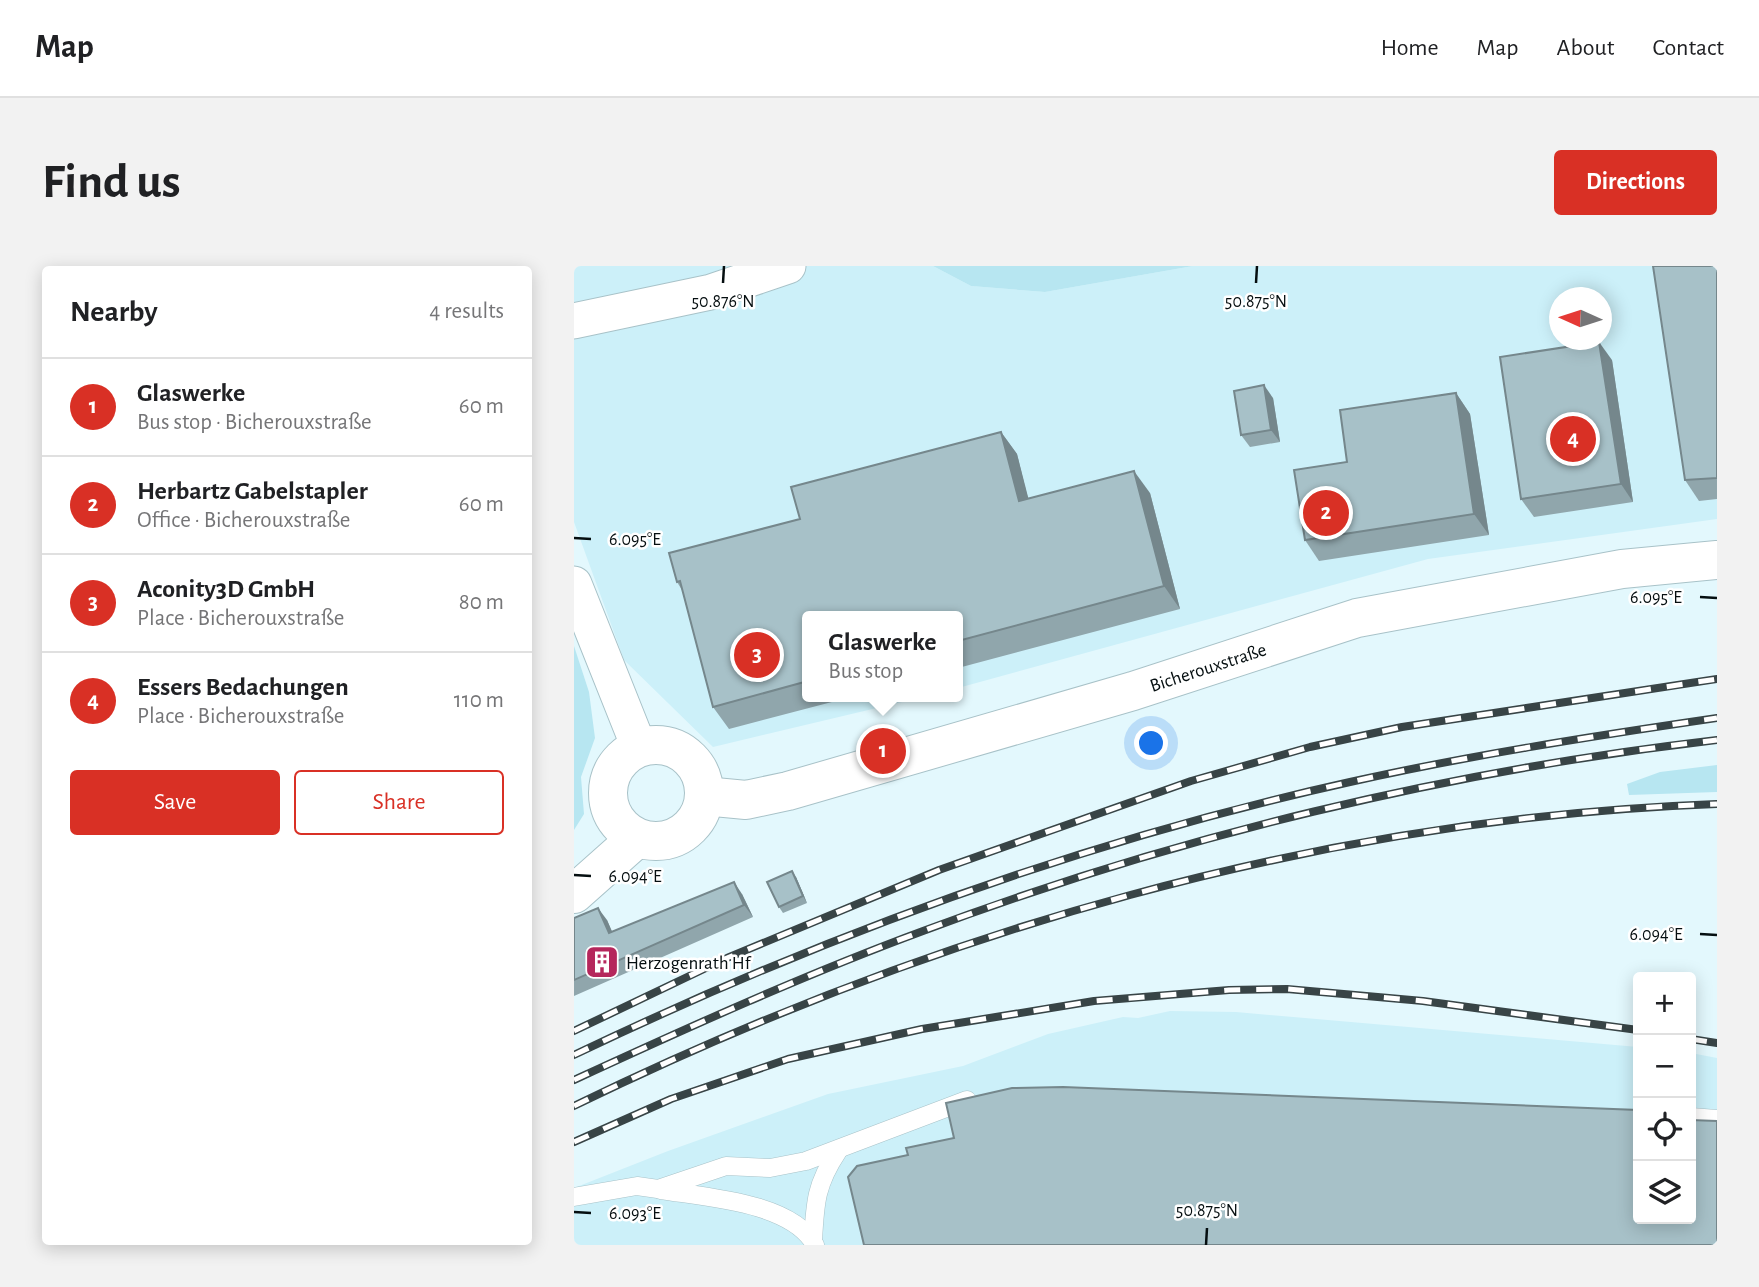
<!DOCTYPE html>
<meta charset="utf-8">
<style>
body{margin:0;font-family:"Alegreya Sans",sans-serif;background:#f2f2f2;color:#202124}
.controls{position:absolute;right:21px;bottom:21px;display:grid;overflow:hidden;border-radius:7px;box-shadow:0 4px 18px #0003}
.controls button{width:63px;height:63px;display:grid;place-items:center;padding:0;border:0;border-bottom:2px solid #e0e0e0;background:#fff;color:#202124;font:35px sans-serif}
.compass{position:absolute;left:975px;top:21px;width:63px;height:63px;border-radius:50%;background:#fff;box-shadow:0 4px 18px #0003;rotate:273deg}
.you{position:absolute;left:578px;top:478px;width:24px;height:24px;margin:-18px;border:5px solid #fff;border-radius:50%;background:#1a73e8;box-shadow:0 0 0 10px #1a73e833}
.badge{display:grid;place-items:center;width:46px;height:46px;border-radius:50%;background:#d93025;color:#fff;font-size:23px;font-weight:700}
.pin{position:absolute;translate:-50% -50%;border:4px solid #fff;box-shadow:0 2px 7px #0006}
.popup{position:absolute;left:228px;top:345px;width:161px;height:91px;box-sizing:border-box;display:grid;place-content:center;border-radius:7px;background:#fff;filter:drop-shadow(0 2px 5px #0005);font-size:23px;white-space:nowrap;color:#757577}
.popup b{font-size:26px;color:#202124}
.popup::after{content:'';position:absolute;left:50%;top:100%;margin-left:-14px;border:14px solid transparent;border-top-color:#fff}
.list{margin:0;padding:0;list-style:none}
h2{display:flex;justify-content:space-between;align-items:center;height:91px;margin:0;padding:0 28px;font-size:30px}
h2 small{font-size:23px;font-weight:400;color:#757577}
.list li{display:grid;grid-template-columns:46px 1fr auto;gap:21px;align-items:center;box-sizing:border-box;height:98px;padding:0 28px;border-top:2px solid #e0e0e0}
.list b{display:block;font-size:26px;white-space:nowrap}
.list p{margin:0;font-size:23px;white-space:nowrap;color:#757577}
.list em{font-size:23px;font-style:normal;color:#757577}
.actions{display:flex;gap:14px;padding:21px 28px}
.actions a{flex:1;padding:16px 0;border:2px solid #d93025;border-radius:7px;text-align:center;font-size:24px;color:#d93025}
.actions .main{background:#d93025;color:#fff}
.icon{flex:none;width:38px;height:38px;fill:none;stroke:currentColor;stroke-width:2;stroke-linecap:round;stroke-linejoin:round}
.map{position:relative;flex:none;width:1143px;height:979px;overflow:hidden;border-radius:7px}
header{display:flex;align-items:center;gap:42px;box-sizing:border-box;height:98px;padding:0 35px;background:#fff;border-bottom:2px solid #e0e0e0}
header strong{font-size:33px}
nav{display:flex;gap:38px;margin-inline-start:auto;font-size:24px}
.intro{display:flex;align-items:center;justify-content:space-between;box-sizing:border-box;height:168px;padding:0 42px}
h1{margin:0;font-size:49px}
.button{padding:18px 32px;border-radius:7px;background:#d93025;color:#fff;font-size:24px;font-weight:700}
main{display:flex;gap:42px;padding:0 42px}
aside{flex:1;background:#fff;border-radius:7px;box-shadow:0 4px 18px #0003}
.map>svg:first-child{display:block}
.built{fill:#ccf0f9;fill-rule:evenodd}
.green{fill:#b7e6f1}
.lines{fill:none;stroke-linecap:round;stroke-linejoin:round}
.lane-casing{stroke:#a8c2c8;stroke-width:19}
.street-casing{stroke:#a8c2c8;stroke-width:37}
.secondary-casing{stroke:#a8c2c8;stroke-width:40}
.lane{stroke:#fff;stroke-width:18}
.street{stroke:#fff;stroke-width:35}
.secondary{stroke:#fff;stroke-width:38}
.rail-casing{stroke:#384446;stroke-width:8}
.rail{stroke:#fff;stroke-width:5;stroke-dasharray:16;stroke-linecap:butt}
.wall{fill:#90a6ac}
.shaded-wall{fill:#75878c}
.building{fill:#a7c1c8;stroke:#75878c;stroke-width:2}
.ticks{fill:none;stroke:#050e10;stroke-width:2.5}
.labels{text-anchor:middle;stroke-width:5;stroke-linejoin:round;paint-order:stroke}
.street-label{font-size:19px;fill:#050e10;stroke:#fff}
.poi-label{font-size:19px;fill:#050e10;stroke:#fff;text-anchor:start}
.ticks-label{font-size:18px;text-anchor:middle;fill:#050e10;stroke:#fff;stroke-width:5;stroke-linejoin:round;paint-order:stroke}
</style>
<header>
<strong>Map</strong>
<nav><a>Home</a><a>Map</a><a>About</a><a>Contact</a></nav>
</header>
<div class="intro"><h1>Find us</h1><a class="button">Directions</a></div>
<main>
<aside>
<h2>Nearby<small>4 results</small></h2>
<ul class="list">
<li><span class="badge">1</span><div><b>Glaswerke</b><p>Bus stop · Bicherouxstraße</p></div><em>60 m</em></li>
<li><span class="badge">2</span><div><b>Herbartz Gabelstapler</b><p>Office · Bicherouxstraße</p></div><em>60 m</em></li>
<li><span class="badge">3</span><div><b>Aconity3D GmbH</b><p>Place · Bicherouxstraße</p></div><em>80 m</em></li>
<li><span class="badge">4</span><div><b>Essers Bedachungen</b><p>Place · Bicherouxstraße</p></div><em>110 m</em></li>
</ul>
<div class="actions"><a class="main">Save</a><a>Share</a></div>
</aside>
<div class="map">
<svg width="1143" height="979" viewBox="0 0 1143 979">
<rect width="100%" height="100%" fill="#e3f8fd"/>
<!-- built -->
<g class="built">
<path d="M 0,0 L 359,0 L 397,20 L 471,26 L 619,0 L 1143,0 L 1143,253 L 854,293 L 384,422 L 384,350 L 234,350 L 234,431 L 349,431 L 139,481 L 50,394 L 0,256 ZM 986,32 L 1028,32 L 1028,74 L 986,74 Z"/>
<path d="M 596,745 L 662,746 L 1064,781 L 1064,953 L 1117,953 L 1117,787 L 1143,792 L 1143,979 L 0,979 L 0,922 L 94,885 L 254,828 L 389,800 L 474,768 L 549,751 L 564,752 Z"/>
</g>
<!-- green -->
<g class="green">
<path d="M 359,0 L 619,0 L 471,26 L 397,20 Z"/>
<path d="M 0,380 L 15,426 L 21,472 L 7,511 L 10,548 L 0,564 Z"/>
<path d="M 1143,499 L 1143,526 L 1055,529 L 1053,518 L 1086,506 Z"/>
</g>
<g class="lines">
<!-- lane casing -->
<g class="lane-casing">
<g id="lane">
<path d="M 1117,851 L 1143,853"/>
<path d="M 87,924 C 130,931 218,936 241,979"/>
<path d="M 0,931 L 63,920 L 84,923 L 152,900 L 196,902 L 232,895 L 393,834"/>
<path d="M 239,975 C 241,936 242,918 264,885"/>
</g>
</g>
<!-- street casing -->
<g class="street-casing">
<g id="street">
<path d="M 0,55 L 137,26 L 214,0"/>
<path d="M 0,318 L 65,481"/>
</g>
</g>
<!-- secondary casing -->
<g class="secondary-casing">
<g id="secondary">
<circle cx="82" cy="527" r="48"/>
<path id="s1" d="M 130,530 L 172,534 L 214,525 L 559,425 L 783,352 L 1048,303 L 1143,294"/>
<path d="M 0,628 L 63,572"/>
</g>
</g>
<!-- lane -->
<use href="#lane" class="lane"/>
<!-- street -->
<use href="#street" class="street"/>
<!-- secondary -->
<use href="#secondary" class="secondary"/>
<!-- rail casing -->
<g class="rail-casing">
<g id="rail">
<path d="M 0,765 L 153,692 L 365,604 L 617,515 L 736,481 L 828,461 L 1143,413"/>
<path d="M 1117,773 L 1143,777"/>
<path d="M 0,789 C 246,671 509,575 776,516 C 897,489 1020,470 1143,452"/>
<path d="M 0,814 C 115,761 230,709 349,665 C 603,570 873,505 1143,474"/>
<path d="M 0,840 C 357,666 745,552 1143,538"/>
<path d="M 0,876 L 97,833 L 214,793 L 348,763 L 520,735 L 655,724 L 713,723 L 849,735 L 1064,764"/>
</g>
</g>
<!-- rail -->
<use href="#rail" class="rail"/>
</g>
<!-- wall -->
<g class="wall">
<path d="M 1143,0 L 1143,233 L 1125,235 L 1111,214 Z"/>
<path d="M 1038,94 L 1059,236 L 960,251 L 947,233 Z"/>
<path d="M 882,127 L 896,148 L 915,269 L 745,295 L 731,274 L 773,196 Z"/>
<path d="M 699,132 L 706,176 L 676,181 L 667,169 Z"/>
<path d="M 427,166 L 443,188 L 454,233 L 576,227 L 606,343 L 384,402 L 384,350 L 234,350 L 234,431 L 277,431 L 155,463 L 139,441 L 108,324 L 103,316 L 226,253 Z"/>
<path d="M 222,611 L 233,637 L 209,647 L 205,641 Z"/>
<path d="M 168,628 L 179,651 L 0,730 L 0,652 L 33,654 L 38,666 Z"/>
</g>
<!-- shaded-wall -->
<g class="shaded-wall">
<path d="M 1025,76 L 1038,94 L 1059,236 L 1047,218 Z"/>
<path d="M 690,119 L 699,132 L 706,176 L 697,164 Z"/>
<path d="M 882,127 L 896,148 L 915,269 L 900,248 Z"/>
<path d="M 427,166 L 443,188 L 461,258 L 445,235 Z"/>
<path d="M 560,205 L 576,227 L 606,343 L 590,320 Z"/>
<path d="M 218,605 L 222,611 L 233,637 L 229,630 Z"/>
<path d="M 160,616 L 168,628 L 179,651 L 170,639 Z"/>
<path d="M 24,642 L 33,654 L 44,679 L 35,667 Z"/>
</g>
<!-- building -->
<g class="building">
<path d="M 1079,0 L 1143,0 L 1143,212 L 1111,214 Z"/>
<path d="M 1025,76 L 1047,218 L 947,233 L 926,91 Z"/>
<path d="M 690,119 L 697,164 L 667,169 L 660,125 Z"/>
<path d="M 882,127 L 900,248 L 731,274 L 720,204 L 773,196 L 766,144 Z"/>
<path d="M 427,166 L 445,235 L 560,205 L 590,320 L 384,375 L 384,350 L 234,350 L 234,415 L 139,441 L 106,315 L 103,316 L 95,287 L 226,253 L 217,221 Z"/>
<path d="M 218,605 L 229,630 L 205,641 L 193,616 Z"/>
<path d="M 160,616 L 170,639 L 0,714 L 0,652 L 24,642 L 35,667 Z"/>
<path d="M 489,821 L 1064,844 L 1064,953 L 1117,953 L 1117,854 L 1143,855 L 1143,979 L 290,979 L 274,911 L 283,900 L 334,889 L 332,882 L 380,872 L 372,837 L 438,822 Z"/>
</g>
<!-- ticks -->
<path class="ticks" d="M 149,17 L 150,0M 682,17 L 683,0M 0,272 L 17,273M 1126,331 L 1143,332M 0,609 L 17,610M 1126,668 L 1143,669M 0,946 L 17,947M 632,979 L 633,962"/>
<!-- icons -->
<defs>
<g id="building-square" transform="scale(1.75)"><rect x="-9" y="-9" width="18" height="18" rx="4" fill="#b5275c" stroke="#fff"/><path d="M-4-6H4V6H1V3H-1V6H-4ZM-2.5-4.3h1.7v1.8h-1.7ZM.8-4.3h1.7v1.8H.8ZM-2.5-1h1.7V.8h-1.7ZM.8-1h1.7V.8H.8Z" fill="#fff"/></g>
</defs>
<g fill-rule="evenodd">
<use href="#building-square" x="28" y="696"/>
</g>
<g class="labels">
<!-- street labels -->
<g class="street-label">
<text dy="7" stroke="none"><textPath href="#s1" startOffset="523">Bicherouxstraße</textPath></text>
</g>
<!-- poi labels -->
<g class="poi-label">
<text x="52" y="703">Herzogenrath Hf</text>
</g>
</g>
<g class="ticks-label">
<text x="149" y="41">50.876°N</text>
<text x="682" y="41">50.875°N</text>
<text x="61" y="279">6.095°E</text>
<text x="1082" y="337">6.095°E</text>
<text x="61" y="616">6.094°E</text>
<text x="1082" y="674">6.094°E</text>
<text x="633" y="950">50.875°N</text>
<text x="61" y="953">6.093°E</text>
</g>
</svg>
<div class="controls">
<button>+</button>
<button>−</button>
<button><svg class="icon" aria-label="locate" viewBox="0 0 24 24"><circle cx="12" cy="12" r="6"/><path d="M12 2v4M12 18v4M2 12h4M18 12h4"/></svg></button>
<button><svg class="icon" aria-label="layers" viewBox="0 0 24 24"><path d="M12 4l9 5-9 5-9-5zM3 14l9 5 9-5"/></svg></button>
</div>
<svg class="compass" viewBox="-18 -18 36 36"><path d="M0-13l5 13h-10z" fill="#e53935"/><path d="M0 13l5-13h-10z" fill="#757577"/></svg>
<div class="you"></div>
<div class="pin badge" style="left:309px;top:485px">1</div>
<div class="popup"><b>Glaswerke</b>Bus stop</div>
<div class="pin badge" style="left:752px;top:247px">2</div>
<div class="pin badge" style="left:183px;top:389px">3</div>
<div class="pin badge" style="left:999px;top:173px">4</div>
</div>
</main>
